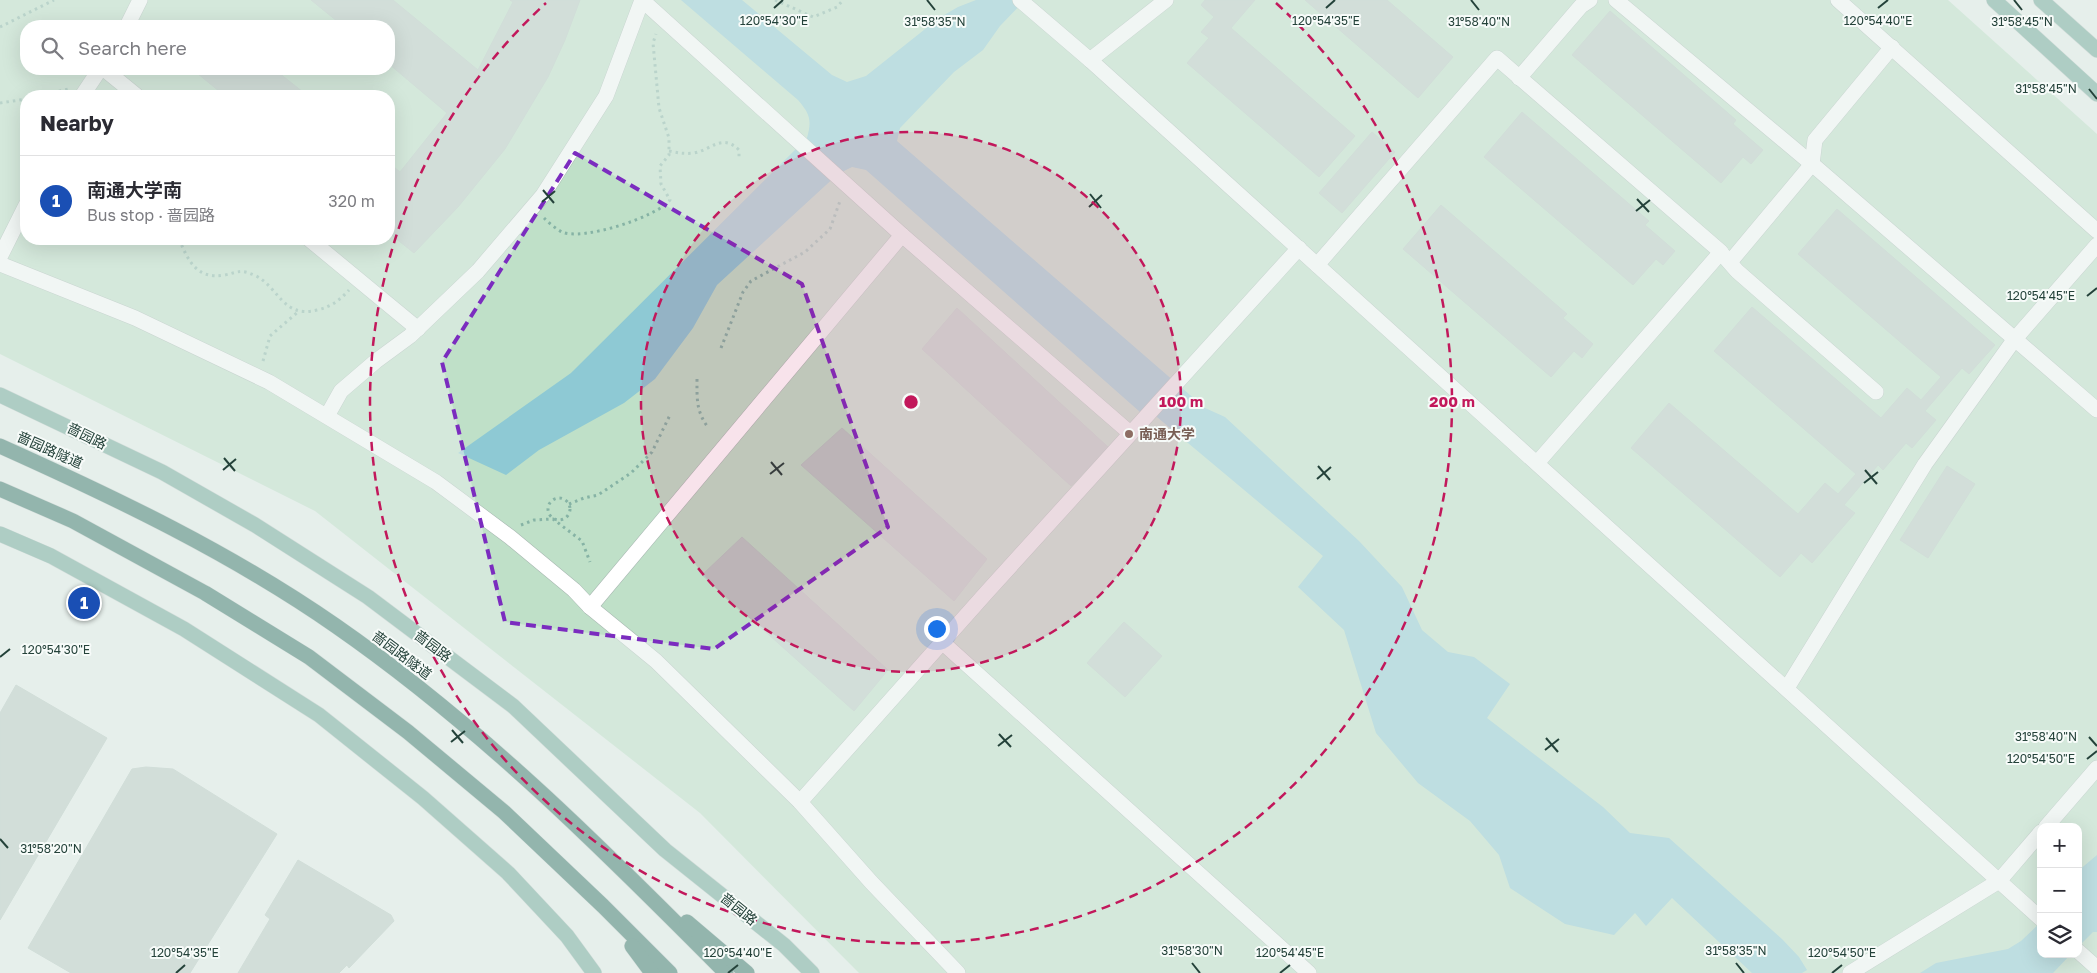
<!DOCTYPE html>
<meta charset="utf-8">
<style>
body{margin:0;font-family:"Golos Text","Noto Sans SC",sans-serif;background:#f2f2f3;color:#2b2b33}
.controls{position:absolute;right:15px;bottom:15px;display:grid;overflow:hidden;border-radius:10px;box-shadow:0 5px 20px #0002}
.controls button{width:45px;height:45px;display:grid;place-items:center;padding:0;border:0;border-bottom:1px solid #e1e1e2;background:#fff;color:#2b2b33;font:25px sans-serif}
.you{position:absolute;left:936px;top:628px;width:18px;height:18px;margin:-12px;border:4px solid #fff;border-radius:50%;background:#1a73e8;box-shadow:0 0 0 8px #1a73e833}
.badge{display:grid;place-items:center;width:32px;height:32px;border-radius:50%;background:#7c3aed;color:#fff;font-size:16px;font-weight:700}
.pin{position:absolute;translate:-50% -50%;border:2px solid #fff;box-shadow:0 1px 5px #0006}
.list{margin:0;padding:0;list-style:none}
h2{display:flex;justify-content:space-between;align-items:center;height:65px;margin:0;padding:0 20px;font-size:21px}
h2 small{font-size:16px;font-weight:400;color:#7c7c81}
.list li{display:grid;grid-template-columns:32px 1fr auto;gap:15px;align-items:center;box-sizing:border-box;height:90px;padding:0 20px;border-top:1px solid #e1e1e2}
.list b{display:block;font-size:19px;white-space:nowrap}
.list p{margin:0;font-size:16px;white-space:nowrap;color:#7c7c81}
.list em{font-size:16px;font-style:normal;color:#7c7c81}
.icon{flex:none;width:28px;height:28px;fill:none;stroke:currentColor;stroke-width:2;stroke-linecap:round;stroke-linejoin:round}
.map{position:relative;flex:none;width:2097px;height:973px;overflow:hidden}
.search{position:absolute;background:#fff;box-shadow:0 5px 20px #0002;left:20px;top:20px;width:375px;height:55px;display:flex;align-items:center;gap:12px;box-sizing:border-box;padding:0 18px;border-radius:20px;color:#7c7c81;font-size:19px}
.panel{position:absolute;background:#fff;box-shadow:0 5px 20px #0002;left:20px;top:90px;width:375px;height:155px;border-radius:20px}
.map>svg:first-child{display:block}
.green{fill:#bfe0c8;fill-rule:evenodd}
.water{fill:#8ec9d4}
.building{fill:#bbcac4;stroke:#b8c9c2}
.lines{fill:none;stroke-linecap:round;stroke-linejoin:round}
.minor-casing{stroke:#a8b8b2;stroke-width:16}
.major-casing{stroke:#c2cac8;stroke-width:16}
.highway-casing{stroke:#c2cac8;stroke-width:16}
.path{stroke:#86b3a5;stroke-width:3;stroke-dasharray:2.5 4;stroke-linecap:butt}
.minor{stroke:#fff;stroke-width:15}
.major{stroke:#6aa596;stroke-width:15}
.highway{stroke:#2f6f62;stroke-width:15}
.marked{fill:none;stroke:#7b2cbf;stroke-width:4;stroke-dasharray:10 6;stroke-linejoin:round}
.ticks{fill:none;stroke:#24423a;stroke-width:2}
.ring{fill:none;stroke:#c2185b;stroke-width:2.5;stroke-dasharray:9 6}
.education-dot{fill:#8d6e63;stroke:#f7fbf9;stroke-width:2}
.labels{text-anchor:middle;stroke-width:4;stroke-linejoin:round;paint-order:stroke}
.education-label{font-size:14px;font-weight:bold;fill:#785e54;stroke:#f7fbf9;text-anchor:start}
.street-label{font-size:14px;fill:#24423a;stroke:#f7fbf9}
.ticks-label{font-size:12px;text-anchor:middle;fill:#24423a;stroke:#f7fbf9;stroke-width:4;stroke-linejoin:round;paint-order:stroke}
.centre{fill:#c2185b;stroke:#f7fbf9;stroke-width:2.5}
.ring-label{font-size:15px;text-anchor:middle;font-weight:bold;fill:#c2185b;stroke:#f7fbf9;stroke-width:4;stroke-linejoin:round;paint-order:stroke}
</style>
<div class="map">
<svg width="2097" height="973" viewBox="0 0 2097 973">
<rect width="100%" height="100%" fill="#e6efeb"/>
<!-- green -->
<path class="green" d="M 0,0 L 1948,0 L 2097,134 L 2097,973 L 859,973 L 700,813 L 315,511 L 0,354 ZM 26,26 L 389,26 L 389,69 L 26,69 ZM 26,96 L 389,96 L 389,239 L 26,239 ZM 2041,827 L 2078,827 L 2078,954 L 2041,954 Z"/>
<!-- water -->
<g class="water">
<path d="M 681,0 L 742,0 L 832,75 L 847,82 L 866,76 L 939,18 L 958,7 L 976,0 L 1025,0 L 1000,26 L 983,50 L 954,72 L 900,128 L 897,141 L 1205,408 L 1225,417 L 1359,541 L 1402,587 L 1422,630 L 1448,652 L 1474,657 L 1510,684 L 1487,718 L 1603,807 L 1630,833 L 1669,838 L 1782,939 L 1799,957 L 1807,970 L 1802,973 L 1752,973 L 1672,898 L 1646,926 L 1635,913 L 1614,935 L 1565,924 L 1510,888 L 1499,855 L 1470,821 L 1418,783 L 1376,733 L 1344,630 L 1298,587 L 1323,556 L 1145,407 L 1140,412 L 866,170 L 852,167 L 838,174 L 717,285 L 693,328 L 655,379 L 624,403 L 539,450 L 506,475 L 458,453 L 571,373 L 807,138 C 812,120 810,114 798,100 Z"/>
<path d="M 2097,855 L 2097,932 L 2093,932 L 2078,947 L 2078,871 Z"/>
<path d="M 2041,922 L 2041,954 L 2071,954 L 2053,973 L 1920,973 L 1936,963 L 2008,949 L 2021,941 Z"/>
</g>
<!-- building -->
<g class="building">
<path d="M 311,0 L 393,0 L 478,70 L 513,2 L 510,0 L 580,0 L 565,40 L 548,77 L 505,149 L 458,207 L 414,253 L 389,233 L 389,163 L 400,172 L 447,113 L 389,64 L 389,26 L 343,26 Z"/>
<path d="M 1205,0 L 1255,0 L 1231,28 L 1355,136 L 1319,177 L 1187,63 L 1209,38 L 1201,32 L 1214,17 L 1201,5 Z"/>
<path d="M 1305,0 L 1387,0 L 1453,57 L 1418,98 Z"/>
<path d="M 1610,11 L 1736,120 L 1733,124 L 1763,150 L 1751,164 L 1743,157 L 1721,183 L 1572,55 Z"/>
<path d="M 192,69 L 274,69 L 308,96 L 225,96 Z"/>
<path d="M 1522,112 L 1649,221 L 1645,225 L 1675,251 L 1663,265 L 1656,259 L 1633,285 L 1484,157 Z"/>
<path d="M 1372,132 L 1395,152 L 1342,213 L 1319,193 Z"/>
<path d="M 1441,205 L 1567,314 L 1563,318 L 1593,344 L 1582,358 L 1574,351 L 1551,377 L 1403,249 Z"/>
<path d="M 1837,209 L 1995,345 L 1969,374 L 1962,368 L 1925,411 L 1936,420 L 1912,448 L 1906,443 L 1883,470 L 1878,465 L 1844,505 L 1855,513 L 1812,563 L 1801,553 L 1780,577 L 1631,448 L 1669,403 L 1798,514 L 1825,483 L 1838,494 L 1856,474 L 1714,351 L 1752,307 L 1881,418 L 1907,388 L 1921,400 L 1941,377 L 1798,254 Z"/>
<path d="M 957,308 L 1108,447 L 1071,486 L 922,349 Z"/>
<path d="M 842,428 L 987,559 L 954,601 L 801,465 Z"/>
<path d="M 1947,466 L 1975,484 L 1928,558 L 1900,540 Z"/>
<path d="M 742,537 L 888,670 L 854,711 L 702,575 Z"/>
<path d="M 1124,622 L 1162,656 L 1125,697 L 1087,663 Z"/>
<path d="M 16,685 L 107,738 L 0,920 L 0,713 Z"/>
<path d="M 146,767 L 173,769 L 277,834 L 190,973 L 71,973 L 28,948 L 132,769 Z"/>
<path d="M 298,860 L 391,915 L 394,921 L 349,968 L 347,965 L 339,973 L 238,973 L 270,919 L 265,915 Z"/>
</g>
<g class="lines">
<!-- minor casing -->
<g class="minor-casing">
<g id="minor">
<path d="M 1020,0 L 1090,60 L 2041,919"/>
<path d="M 1616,0 L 1812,164 L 2097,410"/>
<path d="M 1838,0 L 2097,231"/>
<path d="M 127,26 L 140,0"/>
<path d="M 1090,60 L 1166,0"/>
<path d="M 104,69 L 137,96"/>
<path d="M 1519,78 L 1581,6 L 1590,0"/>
<path d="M 82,96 L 100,69"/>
<path d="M 309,239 L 418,329"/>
<path d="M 1723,255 L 1737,271 L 1876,392"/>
<path d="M 0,257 L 26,205"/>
<path d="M 1730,262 L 1812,164 L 1815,140 L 1892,47"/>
<path d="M 0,264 L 135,318 L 269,382 L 436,482 L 510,537 L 574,590 L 590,607 L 656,661 L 800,802 L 871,882 L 958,973"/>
<path d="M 1317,265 L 1497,58 L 1721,252 L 1537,463"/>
<path d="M 327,416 L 341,391 L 376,361 L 410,336 L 478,271 L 543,195 L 606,96 L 642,0 L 902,235 L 1130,433"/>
<path d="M 590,607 L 902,235"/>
<path d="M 942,642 L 1309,973"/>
<path d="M 1787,688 L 1925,464 L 2014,340 L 2097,245"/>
<path d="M 800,802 L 986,593 L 1299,248"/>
<path d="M 2046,827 L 2097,768"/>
<path d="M 2078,951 L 2097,968"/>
<path d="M 1850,973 L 1999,881 L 2041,832"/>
</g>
</g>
<!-- major casing -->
<g class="major-casing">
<g id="major">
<path d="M 1994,0 L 2097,94"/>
<path d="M 2041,0 L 2097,50"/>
<path d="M 0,395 L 162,472 L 255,525 L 368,597 L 513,706 L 665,850 L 784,945 L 812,973"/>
<path d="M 0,534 L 51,556 L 184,629 L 319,715 L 423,798 L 508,873 L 567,936 L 594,973"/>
</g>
</g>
<!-- highway casing -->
<g class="highway-casing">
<g id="highway">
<path d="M 0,446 C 116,498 231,553 336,626 C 480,726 603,849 726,973"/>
<path d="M 0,489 L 73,521 L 205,593 L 309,657 L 408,732 L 504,812 L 603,906 L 670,973"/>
<path d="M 687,922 L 747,973"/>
<path d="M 632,946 L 652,973"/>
</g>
</g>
<!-- path -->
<g class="path">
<path d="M 775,0 L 813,17 L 837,7 L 843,0"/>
<path d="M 0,27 L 54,0"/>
<path d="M 40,96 L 68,89"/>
<path d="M 0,103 L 26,99"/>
<path d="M 669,151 C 678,153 685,154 694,153 C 711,150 722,133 739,150 L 739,158"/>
<path d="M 544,218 C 549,223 556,229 562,232 C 583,241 657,217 670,200 L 661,184 L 660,166 L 669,155 L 669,138 L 659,108 L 653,43 L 656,34"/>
<path d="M 179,239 C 188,260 196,280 225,275 C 239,272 240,269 254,275 C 279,286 282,319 317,310 C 331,307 340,300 349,290"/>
<path d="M 721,348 L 743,292 L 751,281 L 805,252 L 830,229 L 840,201"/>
<path d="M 263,361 L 270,336 L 299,311"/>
<path d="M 697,379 C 697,398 696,410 707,426"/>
<circle cx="559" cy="509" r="11"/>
<path d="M 569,504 L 584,498 L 598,495 L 631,473 L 652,452 L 670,415"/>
<path d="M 521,525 L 534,520 L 553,519 L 582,541 L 590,562"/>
</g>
<!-- minor -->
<use href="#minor" class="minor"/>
<!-- major -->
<use href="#major" class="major"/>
<!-- highway -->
<use href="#highway" class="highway"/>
</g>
<!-- marked area -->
<path d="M0 0H2097V973H0ZM 575,153 L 802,284 L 888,527 L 714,649 L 505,622 L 442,362 Z" fill="#e6efeb" fill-opacity=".55" fill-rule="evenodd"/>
<path class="marked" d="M 575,153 L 802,284 L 888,527 L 714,649 L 505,622 L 442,362 Z"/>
<!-- ticks -->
<path class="ticks" d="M 927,0 L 935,10M 1471,0 L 1479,10M 2014,0 L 2022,10M 774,8 L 783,0M 1326,8 L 1335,0M 1878,8 L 1888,0M 2089,89 L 2097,99M 543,190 L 554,203M 1090,194 L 1101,208M 1637,199 L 1649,212M 542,202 L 555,191M 1089,207 L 1102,195M 1636,211 L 1650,200M 2087,296 L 2097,288M 224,458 L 235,471M 771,462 L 782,475M 1318,466 L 1330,480M 223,470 L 236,459M 1865,470 L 1877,484M 770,474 L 784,463M 1317,479 L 1331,467M 1864,483 L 1878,472M 0,657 L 10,649M 452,730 L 463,743M 999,734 L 1011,747M 2089,737 L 2097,746M 1546,738 L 1558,752M 451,742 L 465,731M 998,746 L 1012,735M 1545,750 L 1559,739M 2087,759 L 2097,751M 0,839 L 8,848M 1192,963 L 1200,973M 1736,963 L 1744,973M 176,973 L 185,965M 728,973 L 738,965M 1280,973 L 1290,965M 1832,973 L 1842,965"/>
<!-- distance rings -->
<circle cx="911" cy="402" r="270" fill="#c2185b" fill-opacity=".12"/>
<g class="ring">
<circle cx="911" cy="402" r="270"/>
<path d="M1276 3A541 541 0 1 1 546 3"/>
</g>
<!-- markers -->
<circle class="education-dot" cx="1129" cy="434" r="5"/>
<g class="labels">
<!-- education labels -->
<g class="education-label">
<text x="1139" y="439">南通大学</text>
</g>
<!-- street labels -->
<g class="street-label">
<text transform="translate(87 436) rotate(26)" y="5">啬园路</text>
<text transform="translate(50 450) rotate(24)" y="5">啬园路隧道</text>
<text transform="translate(433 646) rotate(37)" y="5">啬园路</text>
<text transform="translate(402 655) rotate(37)" y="5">啬园路隧道</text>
<text transform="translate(739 909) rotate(39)" y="5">啬园路</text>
</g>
</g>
<g class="ticks-label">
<text x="1326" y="25">120°54'35"E</text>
<text x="774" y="25">120°54'30"E</text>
<text x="1878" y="25">120°54'40"E</text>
<text x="935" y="26">31°58'35"N</text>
<text x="1479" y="26">31°58'40"N</text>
<text x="2022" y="26">31°58'45"N</text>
<text x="2046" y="93">31°58'45"N</text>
<text x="2041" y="300">120°54'45"E</text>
<text x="56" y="654">120°54'30"E</text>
<text x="2046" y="741">31°58'40"N</text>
<text x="2041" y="763">120°54'50"E</text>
<text x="51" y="853">31°58'20"N</text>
<text x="1192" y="955">31°58'30"N</text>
<text x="1736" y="955">31°58'35"N</text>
<text x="185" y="957">120°54'35"E</text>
<text x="738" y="957">120°54'40"E</text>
<text x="1290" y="957">120°54'45"E</text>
<text x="1842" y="957">120°54'50"E</text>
</g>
<circle cx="911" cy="402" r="8" class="centre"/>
<g class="ring-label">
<text x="1181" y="407">100 m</text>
<text x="1452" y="407">200 m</text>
</g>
</svg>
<div class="controls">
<button>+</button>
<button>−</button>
<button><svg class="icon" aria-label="layers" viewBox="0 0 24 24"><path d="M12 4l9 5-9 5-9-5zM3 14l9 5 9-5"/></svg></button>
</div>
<div class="you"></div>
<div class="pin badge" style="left:84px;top:603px;background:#1a4fb4">1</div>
<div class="search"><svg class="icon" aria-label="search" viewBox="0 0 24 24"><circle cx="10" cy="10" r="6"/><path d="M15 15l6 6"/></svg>Search here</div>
<section class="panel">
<h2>Nearby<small></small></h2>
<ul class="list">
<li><span class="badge" style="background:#1a4fb4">1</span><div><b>南通大学南</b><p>Bus stop · 啬园路</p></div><em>320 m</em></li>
</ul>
</section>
</div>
